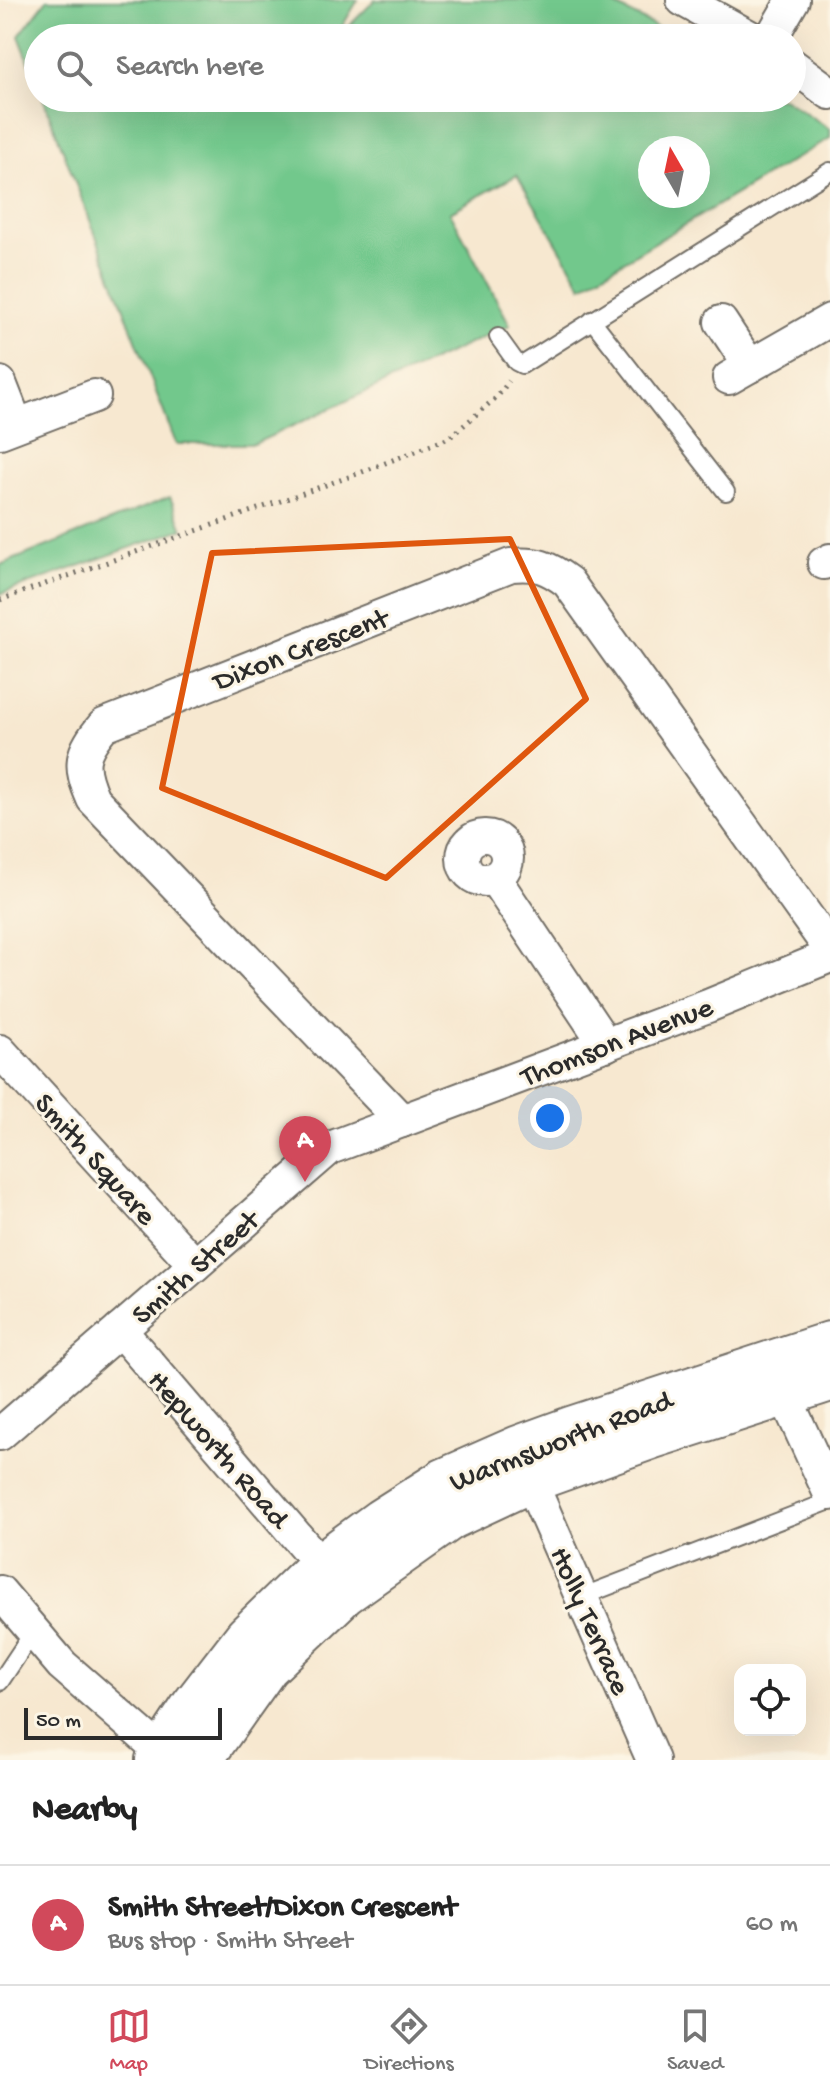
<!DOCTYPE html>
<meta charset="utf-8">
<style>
body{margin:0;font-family:"Gochi Hand",sans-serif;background:#f2f2f2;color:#222}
.controls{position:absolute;right:24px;bottom:24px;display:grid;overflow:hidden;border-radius:16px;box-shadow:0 8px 32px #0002}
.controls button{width:72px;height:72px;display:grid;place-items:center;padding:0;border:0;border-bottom:2px solid #e0e0e0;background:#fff;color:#222;font:40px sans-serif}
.compass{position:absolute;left:638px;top:136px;width:72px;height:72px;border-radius:50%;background:#fff;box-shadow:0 8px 32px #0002;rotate:351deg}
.scale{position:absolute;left:24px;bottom:20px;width:198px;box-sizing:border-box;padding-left:8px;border:4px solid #2b2b2b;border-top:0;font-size:22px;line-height:28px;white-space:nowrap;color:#2b2b2b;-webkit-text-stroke:6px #fcf5e5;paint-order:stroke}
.you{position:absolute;left:550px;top:1118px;width:28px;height:28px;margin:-20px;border:6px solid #fff;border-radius:50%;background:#1a73e8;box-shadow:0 0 0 12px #1a73e833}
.badge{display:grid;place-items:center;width:52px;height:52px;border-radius:50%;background:#d1495b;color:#fff;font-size:26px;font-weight:700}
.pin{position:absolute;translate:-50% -66px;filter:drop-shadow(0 2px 4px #0008)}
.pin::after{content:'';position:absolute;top:42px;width:28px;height:24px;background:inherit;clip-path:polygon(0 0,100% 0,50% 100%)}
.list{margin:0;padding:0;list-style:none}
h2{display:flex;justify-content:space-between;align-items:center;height:104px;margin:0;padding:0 32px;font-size:34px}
h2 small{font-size:26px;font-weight:400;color:#767676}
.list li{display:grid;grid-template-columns:52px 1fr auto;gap:24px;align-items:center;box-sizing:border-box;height:120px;padding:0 32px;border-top:2px solid #e0e0e0}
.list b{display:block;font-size:30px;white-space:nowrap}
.list p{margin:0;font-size:26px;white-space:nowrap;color:#767676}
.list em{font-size:26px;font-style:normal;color:#767676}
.icon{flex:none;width:44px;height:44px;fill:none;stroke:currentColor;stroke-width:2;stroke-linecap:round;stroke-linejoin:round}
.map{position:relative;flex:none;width:830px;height:1760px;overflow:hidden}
.search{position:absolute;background:#fff;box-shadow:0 8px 32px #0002;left:24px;right:24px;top:24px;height:88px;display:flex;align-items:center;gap:20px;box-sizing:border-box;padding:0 28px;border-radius:44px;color:#767676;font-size:30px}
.sheet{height:224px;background:#fff}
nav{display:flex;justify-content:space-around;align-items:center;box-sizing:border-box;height:112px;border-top:2px solid #e0e0e0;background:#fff;font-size:22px;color:#767676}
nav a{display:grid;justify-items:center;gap:4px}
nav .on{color:#d1495b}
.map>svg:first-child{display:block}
.green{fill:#72c88c;stroke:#4e7a5c;stroke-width:2;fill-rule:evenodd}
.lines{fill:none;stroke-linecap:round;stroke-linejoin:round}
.service-casing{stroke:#726d65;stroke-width:20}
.minor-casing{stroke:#726d65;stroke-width:36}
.primary-casing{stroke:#726d65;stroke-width:48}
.path{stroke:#726d65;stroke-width:5;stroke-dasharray:2 6;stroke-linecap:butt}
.service{stroke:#fff;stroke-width:16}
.minor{stroke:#fff;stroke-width:32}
.primary{stroke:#fff;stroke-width:44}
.marked{fill:none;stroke:#df570e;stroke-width:6;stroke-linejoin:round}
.labels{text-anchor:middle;stroke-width:6;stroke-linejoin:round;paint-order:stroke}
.street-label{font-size:30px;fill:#2b2b2b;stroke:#fcf5e5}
</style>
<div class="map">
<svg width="830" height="1760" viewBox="0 0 830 1760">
<rect width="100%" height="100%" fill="#fcf5e5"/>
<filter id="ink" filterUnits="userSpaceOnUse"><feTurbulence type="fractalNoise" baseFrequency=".0125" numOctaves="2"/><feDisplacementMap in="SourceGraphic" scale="16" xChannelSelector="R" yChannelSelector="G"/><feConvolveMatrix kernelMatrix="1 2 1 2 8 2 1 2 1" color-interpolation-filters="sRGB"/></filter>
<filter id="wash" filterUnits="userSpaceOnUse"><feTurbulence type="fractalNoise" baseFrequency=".006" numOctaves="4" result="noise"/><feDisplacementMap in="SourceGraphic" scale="32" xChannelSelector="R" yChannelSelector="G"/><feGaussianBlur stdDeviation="1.8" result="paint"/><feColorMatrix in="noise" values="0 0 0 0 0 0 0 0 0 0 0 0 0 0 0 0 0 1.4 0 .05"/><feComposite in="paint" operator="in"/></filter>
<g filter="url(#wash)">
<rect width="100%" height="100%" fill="#f7e8d0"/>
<!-- green -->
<g class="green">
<path d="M 47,0 L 358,0 L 335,38 L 38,38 L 38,85 L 19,36 Z"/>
<path d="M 375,0 L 605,0 L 677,38 L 337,38 Z"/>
<path d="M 43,98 L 783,98 L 830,129 L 830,138 L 582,286 L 517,175 L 450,212 L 510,325 L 254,444 L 176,444 ZM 650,148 L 698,148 L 698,196 L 650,196 Z"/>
<path d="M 170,497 L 183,529 L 0,594 L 0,565 Z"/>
</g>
</g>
<g filter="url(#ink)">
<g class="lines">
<!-- service casing -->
<g class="service-casing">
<g id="service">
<path d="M 592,320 L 726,492"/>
<path d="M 498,337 L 516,362 L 522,365 L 830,171"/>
<path d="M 581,1597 L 830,1501"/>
<path d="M 0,1682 L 34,1631"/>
</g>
</g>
<!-- minor casing -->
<g class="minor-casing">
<g id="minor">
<path d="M 683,0 L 752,38"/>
<path d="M 771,38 L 793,0"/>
<path d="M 792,65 L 830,93"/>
<path d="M 721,322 L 750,366"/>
<path d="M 729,378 L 830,320"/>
<path d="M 0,383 L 16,424"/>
<path d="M 0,432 L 94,396"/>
<path d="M 824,563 L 830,560"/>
<circle cx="485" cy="858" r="22"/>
<path d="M 495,879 L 606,1045"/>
<path d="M 0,1051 L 195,1265"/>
<path d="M 402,1121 L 93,799 C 78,765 80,753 104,725 L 511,565 C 537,563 547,566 568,582 L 830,949"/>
<path d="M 120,1330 L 321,1565"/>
<path d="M 784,1394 L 830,1494"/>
<path d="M 0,1434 L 330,1148 L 708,1006 L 830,956"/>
<path d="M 530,1480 L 653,1760"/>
<path d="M 0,1592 L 62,1665 L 163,1753"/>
</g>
</g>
<!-- primary casing -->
<g class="primary-casing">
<g id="primary">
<path d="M 158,1760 L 193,1707 L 247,1637 L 321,1565 L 381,1521 L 444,1481 L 519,1448 L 571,1429 L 830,1344"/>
<path d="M 200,1760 L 266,1667 L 344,1593 L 451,1517 L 530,1480 L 653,1436 L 830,1379"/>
</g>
</g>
<!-- path -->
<path class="path" d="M 0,600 L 357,474 L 449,438 L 498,396 L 509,381"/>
<!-- service -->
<use href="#service" class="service"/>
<!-- minor -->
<use href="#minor" class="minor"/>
<!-- primary -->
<use href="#primary" class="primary"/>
</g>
</g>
<!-- marked area -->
<path class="marked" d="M 510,539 L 586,699 L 386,878 L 162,788 L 212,553 Z"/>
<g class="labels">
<!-- street labels -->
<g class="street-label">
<text transform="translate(300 648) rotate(-21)" y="10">Dixon Crescent</text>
<text transform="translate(616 1040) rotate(-21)" y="10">Thomson Avenue</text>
<text transform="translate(97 1158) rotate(48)" y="10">Smith Square</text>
<text transform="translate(194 1266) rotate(-41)" y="10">Smith Street</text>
<text transform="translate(560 1439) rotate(-21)" y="10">Warmsworth Road</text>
<text transform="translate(220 1448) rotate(49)" y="10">Hepworth Road</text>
<text transform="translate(592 1620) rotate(66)" y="10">Holly Terrace</text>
</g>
</g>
</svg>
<div class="controls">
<button><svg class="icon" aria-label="locate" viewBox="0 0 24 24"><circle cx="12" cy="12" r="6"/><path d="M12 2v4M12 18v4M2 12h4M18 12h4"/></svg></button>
</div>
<svg class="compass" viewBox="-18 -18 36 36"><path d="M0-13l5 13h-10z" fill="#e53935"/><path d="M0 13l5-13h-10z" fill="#767676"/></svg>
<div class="scale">50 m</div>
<div class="you"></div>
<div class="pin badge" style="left:305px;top:1182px">A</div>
<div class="search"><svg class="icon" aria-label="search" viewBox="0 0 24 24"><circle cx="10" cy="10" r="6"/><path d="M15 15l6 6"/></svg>Search here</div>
</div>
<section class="sheet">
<h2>Nearby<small></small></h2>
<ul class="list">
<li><span class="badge">A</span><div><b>Smith Street/Dixon Crescent</b><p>Bus stop · Smith Street</p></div><em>60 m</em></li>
</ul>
</section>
<nav>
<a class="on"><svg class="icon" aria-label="map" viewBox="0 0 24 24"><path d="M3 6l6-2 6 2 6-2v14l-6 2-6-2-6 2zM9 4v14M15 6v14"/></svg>Map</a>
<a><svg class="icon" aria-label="directions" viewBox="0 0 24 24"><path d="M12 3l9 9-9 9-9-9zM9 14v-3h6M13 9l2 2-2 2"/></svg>Directions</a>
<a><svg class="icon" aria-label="saved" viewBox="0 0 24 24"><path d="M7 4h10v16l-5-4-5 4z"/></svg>Saved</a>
</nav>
